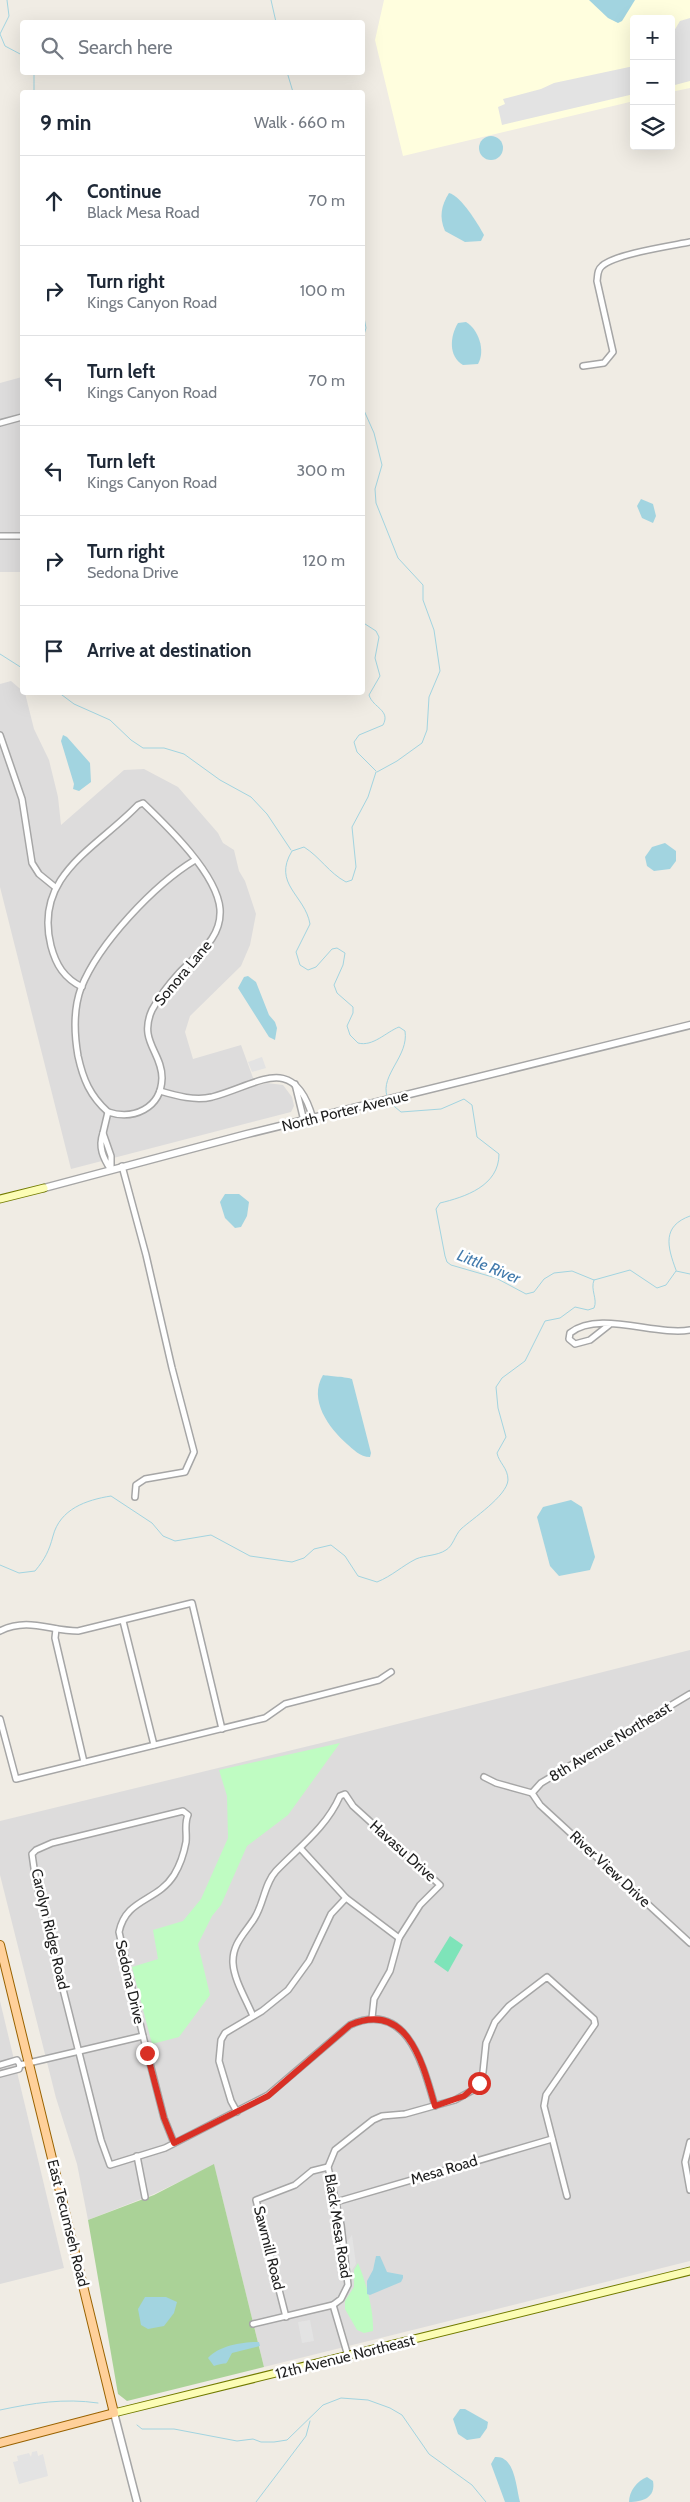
<!DOCTYPE html>
<meta charset="utf-8">
<style>
body{margin:0;font-family:Cabin,sans-serif;background:#f2f2f3;color:#1f2937}
.controls{position:absolute;right:15px;top:15px;display:grid;overflow:hidden;border-radius:5px;box-shadow:0 5px 20px #0002}
.controls button{width:45px;height:45px;display:grid;place-items:center;padding:0;border:0;border-bottom:1px solid #e0e1e3;background:#fff;color:#1f2937;font:25px sans-serif}
.stop{position:absolute;width:15px;height:15px;margin:-11px;border:4px solid #d93025;border-radius:50%;background:#fff}
.stop.end{background:#d93025;border-color:#fff;box-shadow:0 1px 5px #0008}
.list{margin:0;padding:0;list-style:none}
h2{display:flex;justify-content:space-between;align-items:center;height:65px;margin:0;padding:0 20px;font-size:21px}
h2 small{font-size:16px;font-weight:400;color:#747a83}
.list li{display:grid;grid-template-columns:32px 1fr auto;gap:15px;align-items:center;box-sizing:border-box;height:90px;padding:0 20px;border-top:1px solid #e0e1e3}
.list b{display:block;font-size:19px;white-space:nowrap}
.list p{margin:0;font-size:16px;white-space:nowrap;color:#747a83}
.list em{font-size:16px;font-style:normal;color:#747a83}
.icon{flex:none;width:28px;height:28px;fill:none;stroke:currentColor;stroke-width:2;stroke-linecap:round;stroke-linejoin:round}
.map{position:relative;flex:none;width:690px;height:2502px;overflow:hidden}
.search{position:absolute;background:#fff;box-shadow:0 5px 20px #0002;left:20px;top:20px;width:345px;height:55px;display:flex;align-items:center;gap:12px;box-sizing:border-box;padding:0 18px;border-radius:5px;color:#747a83;font-size:19px}
.panel{position:absolute;background:#fff;box-shadow:0 5px 20px #0002;left:20px;top:90px;width:345px;height:605px;border-radius:5px}
.map>svg:first-child{display:block}
.residential{fill:#dddcdc}
.education{fill:#fffede}
.forest{fill:#aad297}
.park{fill:#bffcc2}
.pitch{fill:#7ee4b9}
.parking{fill:#e3e3e3}
.water{fill:#a2d4e0}
.lines{fill:none;stroke-linecap:round;stroke-linejoin:round}
.stream{stroke:#a2d4e0;stroke-width:1}
.minor-casing{stroke:#a6a6a6;stroke-width:8}
.tertiary-casing{stroke:#a6a6a6;stroke-width:9}
.secondary-casing{stroke:#727b00;stroke-width:9}
.primary-casing{stroke:#996200;stroke-width:10}
.minor{stroke:#fff;stroke-width:5}
.tertiary{stroke:#fff;stroke-width:6}
.secondary{stroke:#fcfdb5;stroke-width:7}
.primary{stroke:#ffd09a;stroke-width:8}
.route{stroke:#d93025;stroke-width:6}
.labels{text-anchor:middle;stroke-width:5;stroke-linejoin:round;paint-order:stroke}
.street-label{font-size:15px;fill:#1f1f1f;stroke:#fff}
.water-label{font-size:16px;font-style:italic;fill:#427aac;stroke:#fff}
</style>
<div class="map">
<svg width="690" height="2502" viewBox="0 0 690 2502">
<rect width="100%" height="100%" fill="#f0ece4"/>
<!-- residential -->
<g class="residential">
<path d="M 22,377 L 22,572 L 0,572 L 0,383 Z"/>
<path d="M 11,681 L 25,693 L 34,729 L 49,760 L 58,797 L 61,825 L 124,770 L 144,769 L 178,787 L 218,833 L 223,843 L 234,850 L 239,871 L 245,881 L 256,914 L 250,945 L 241,966 L 190,1016 L 185,1032 L 193,1059 L 241,1045 L 256,1086 L 267,1083 L 283,1085 L 292,1097 L 294,1106 L 291,1112 L 71,1169 L 0,887 L 0,684 Z"/>
<path d="M 690,1650 L 690,2261 L 264,2367 L 214,2165 L 154,2194 L 88,2220 L 77,2164 L 56,2098 L 0,1875 L 0,1821 L 342,1738 Z"/>
<path d="M 0,2001 L 64,2268 L 0,2284 Z"/>
</g>
<!-- education -->
<path class="education" d="M 384,0 L 690,0 L 690,88 L 671,92 L 671,19 L 634,19 L 634,101 L 403,156 L 375,40 Z"/>
<!-- forest -->
<path class="forest" d="M 214,2164 L 264,2367 L 127,2401 L 118,2394 L 88,2220 L 154,2195 Z"/>
<!-- park -->
<g class="park">
<path d="M 340,1743 L 288,1815 L 247,1846 L 221,1905 L 212,1916 L 198,1944 L 210,1995 L 179,2037 L 152,2044 L 132,1967 L 158,1959 L 153,1930 L 183,1921 L 201,1899 L 228,1838 L 227,1796 L 219,1770 Z"/>
<path d="M 358,2263 C 366,2282 374,2311 373,2331 L 364,2333 L 357,2330 L 345,2309 L 345,2301 L 354,2287 L 354,2270 Z"/>
</g>
<!-- pitch -->
<path class="pitch" d="M 450,1936 L 463,1945 L 448,1972 L 434,1962 Z"/>
<!-- parking -->
<g class="parking">
<path d="M 690,18 L 690,81 L 671,86 L 671,36 L 680,21 Z"/>
<path d="M 634,66 L 634,94 L 502,125 L 498,107 L 505,104 L 503,99 L 541,89 L 554,83 Z"/>
<path d="M 262,1057 L 266,1068 L 252,1072 L 248,1062 Z"/>
<path d="M 352,2235 L 356,2264 L 350,2273 L 346,2243 Z"/>
<path d="M 310,2320 L 314,2341 L 302,2343 L 298,2322 Z"/>
<path d="M 37,2451 L 38,2456 L 43,2454 L 48,2476 L 19,2484 L 13,2462 L 18,2461 L 17,2456 L 29,2453 L 31,2457 L 32,2452 Z"/>
</g>
<!-- water -->
<g class="water">
<path d="M 589,0 L 635,0 L 622,21 L 618,23 L 608,18 Z"/>
<circle cx="491" cy="148" r="12"/>
<path d="M 449,193 C 461,196 478,224 484,235 L 481,241 L 465,242 L 445,231 C 439,217 441,206 449,193 Z"/>
<path d="M 466,322 C 478,329 486,350 478,364 L 463,365 C 448,356 450,336 458,323 Z"/>
<path d="M 641,499 L 653,504 L 656,516 L 653,523 L 642,518 L 637,506 Z"/>
<path d="M 63,735 L 67,737 L 90,763 L 91,782 L 79,791 L 73,789 L 74,784 L 61,741 Z"/>
<path d="M 665,843 L 676,851 L 676,861 L 670,869 L 654,871 L 647,866 L 645,857 L 652,847 Z"/>
<path d="M 248,976 L 256,982 L 269,1015 L 275,1022 L 277,1028 L 275,1040 L 269,1037 L 238,988 L 244,977 Z"/>
<path d="M 225,1194 L 239,1194 L 249,1202 L 247,1216 L 241,1227 L 235,1228 L 225,1218 L 220,1202 Z"/>
<path d="M 323,1375 C 328,1376 348,1377 352,1379 L 371,1453 L 370,1457 C 360,1457 353,1449 347,1444 C 329,1428 308,1400 323,1375 Z"/>
<path d="M 571,1500 L 582,1507 L 595,1557 L 590,1570 L 559,1576 L 550,1566 L 537,1517 L 543,1507 Z"/>
<path d="M 376,2256 L 380,2256 L 387,2272 L 403,2275 L 403,2278 L 401,2282 L 370,2295 L 367,2294 L 367,2281 L 373,2270 Z"/>
<path d="M 145,2297 L 166,2297 L 177,2302 L 174,2313 L 164,2326 L 148,2329 L 141,2325 L 138,2309 Z"/>
<path d="M 259,2342 L 260,2346 L 232,2353 C 223,2369 231,2360 214,2366 L 208,2358 C 220,2345 243,2342 259,2342 Z"/>
<path d="M 460,2409 L 465,2409 L 488,2422 L 487,2428 L 480,2438 L 467,2440 L 458,2434 L 453,2419 Z"/>
<path d="M 495,2457 C 515,2455 516,2488 520,2502 L 505,2502 L 491,2464 Z"/>
<path d="M 647,2477 L 653,2481 C 656,2498 642,2502 629,2502 C 629,2491 637,2481 647,2477 Z"/>
</g>
<g class="lines">
<!-- stream -->
<g class="stream">
<path d="M 7,0 L 9,16 L 0,34 L 5,46 L 22,55"/>
<path d="M 271,0 L 276,22"/>
<path d="M 34,72 L 34,92"/>
<path d="M 287,72 L 293,92"/>
<path d="M 362,307 L 366,328 L 362,341"/>
<path d="M 362,406 L 374,433 L 382,465 L 375,489 L 376,503 L 398,558 L 423,585 L 423,600 L 434,630 L 440,671 L 429,697 L 427,730 L 422,743 L 397,761 L 377,772"/>
<path d="M 362,622 L 376,631 L 379,637 L 375,658 L 380,676 L 369,695 C 373,708 391,710 383,725 L 359,735 L 354,742 L 357,752 L 376,771"/>
<path d="M 0,654 L 22,668"/>
<path d="M 58,692 L 74,704 L 110,720 L 131,740 L 143,748 L 164,748 L 184,754 L 220,780 L 251,797 L 267,814 L 291,850"/>
<path d="M 376,772 L 368,797 L 352,827 L 356,867 L 352,880 L 346,882 C 329,873 320,857 304,847 L 292,851 C 272,884 305,895 310,924 L 296,952 L 300,965 L 308,970 L 316,967 L 332,949 L 337,948 L 345,953 L 343,965 L 334,985 L 337,993 L 353,1007 L 353,1013 L 347,1026 L 350,1035 L 358,1043 C 373,1047 386,1032 399,1027 L 405,1031 C 409,1056 380,1075 387,1096"/>
<path d="M 389,1102 L 401,1112 L 441,1109 L 464,1099 L 472,1105 L 477,1137 L 499,1154 C 499,1186 465,1197 440,1203 L 436,1209 L 445,1256 L 447,1262 L 451,1265 L 496,1278 L 526,1294 L 534,1292 L 544,1279 L 554,1273 L 572,1271 L 594,1280 L 630,1270 L 657,1288 L 666,1285 L 676,1271"/>
<path d="M 676,1270 C 667,1246 662,1226 690,1216"/>
<path d="M 676,1271 L 690,1274"/>
<path d="M 0,1565 L 19,1573 L 35,1571 C 45,1559 49,1551 53,1536 C 60,1509 86,1500 111,1496 L 152,1523 L 163,1536 L 175,1541 L 211,1535 L 250,1556 L 292,1562 L 304,1558 L 314,1549 L 331,1545 L 345,1556 L 358,1576 L 377,1582 C 392,1576 402,1566 416,1559 C 425,1555 437,1556 446,1550 C 453,1546 455,1535 461,1529 C 472,1519 507,1496 508,1480 C 508,1468 499,1463 497,1453 L 506,1437 L 498,1408 L 496,1387 L 502,1378 L 525,1361 L 545,1321 L 560,1318 L 575,1307 L 588,1310 L 594,1308 C 598,1299 590,1290 594,1280"/>
<path d="M 0,2410 C 33,2403 64,2398 98,2403"/>
<path d="M 137,2425 L 142,2429 L 174,2429 L 237,2441 L 253,2439 L 261,2442 L 274,2442 L 287,2440 L 323,2405 L 341,2398 L 368,2400 L 390,2408 L 402,2415 L 429,2454 L 472,2485 L 486,2502"/>
<path d="M 256,2502 L 306,2436 L 310,2421"/>
</g>
<!-- minor casing -->
<g class="minor-casing">
<g id="minor">
<path d="M 583,366 L 604,363 L 613,352 L 597,281 C 598,275 597,270 602,266 C 615,254 670,246 690,242"/>
<path d="M 0,423 L 22,417"/>
<path d="M 0,536 L 22,536"/>
<path d="M 0,735 L 22,799 L 32,863 L 39,874 L 55,887"/>
<path d="M 82,987 C 64,978 56,965 51,946 C 33,875 97,848 138,805 L 143,803 C 168,827 217,874 220,909 C 222,939 197,954 179,973 C 169,984 159,997 152,1010 C 138,1041 162,1052 162,1078 C 161,1109 133,1120 108,1112 L 103,1133"/>
<path d="M 295,1084 L 304,1121"/>
<path d="M 160,1091 C 177,1096 195,1101 212,1097 C 258,1085 294,1051 313,1119"/>
<path d="M 108,1112 C 90,1096 83,1079 78,1056 C 74,1033 73,1010 81,988 C 99,943 154,885 195,860"/>
<path d="M 103,1133 L 111,1156 L 111,1170 C 103,1158 98,1147 103,1133 Z"/>
<path d="M 122,1166 L 146,1255 L 172,1368 L 194,1452 L 185,1472 L 145,1479 L 136,1485 L 135,1497"/>
<path d="M 609,1325 L 590,1340 L 575,1344 L 569,1339 L 570,1333 C 599,1310 655,1336 690,1330"/>
<path d="M 123,1621 L 154,1745"/>
<path d="M 56,1629 L 55,1638 L 84,1762"/>
<path d="M 0,1631 C 28,1617 50,1631 78,1631 L 192,1603 L 222,1729"/>
<path d="M 0,1719 L 16,1779 L 265,1718 L 285,1704 L 379,1680 L 391,1672"/>
<path d="M 484,1777 L 496,1783 L 532,1793"/>
<path d="M 532,1793 L 540,1805 L 690,1943"/>
<path d="M 532,1793 L 541,1783 L 690,1694"/>
<path d="M 301,1849 L 346,1898 L 399,1938"/>
<path d="M 253,2016 C 246,1999 234,1980 233,1963 C 232,1944 245,1933 254,1919 C 264,1904 264,1884 276,1871 C 299,1847 326,1828 340,1796 L 345,1794 L 353,1806 L 440,1885 L 420,1905 L 399,1938 L 390,1971 L 374,1999 L 372,2018"/>
<path d="M 0,2065 L 17,2060 L 20,2065"/>
<path d="M 20,2065 L 143,2036"/>
<path d="M 0,2074 L 19,2069 L 20,2065"/>
<path d="M 237,2112 L 231,2101 L 219,2061 L 221,2040 L 225,2033 L 262,2011 L 288,1990 L 309,1961 L 331,1914 L 346,1898"/>
<path d="M 690,2142 L 685,2162 L 690,2190"/>
<path d="M 174,2143 L 164,2118 L 143,2036 L 119,1932 C 126,1898 157,1902 174,1875 C 180,1865 184,1853 186,1842 C 187,1832 184,1824 188,1815 L 183,1811 L 52,1843 L 36,1850 L 32,1854 L 36,1882 L 101,2140 L 110,2165 L 165,2148 L 268,2095 L 350,2025 C 407,1999 423,2065 435,2106"/>
<path d="M 137,2156 L 145,2197"/>
<path d="M 336,2202 L 552,2139"/>
<path d="M 333,2305 L 348,2356"/>
<path d="M 286,2317 L 256,2200 L 295,2185 L 312,2171 L 328,2167"/>
<path d="M 253,2324 L 333,2305 L 341,2299 L 348,2285 L 341,2225 L 328,2167 L 335,2150 L 373,2120 L 382,2116 L 405,2114 L 455,2100 L 473,2090 L 479,2083 L 483,2072 L 486,2043 L 495,2022 L 509,2006 L 547,1977 L 594,2019 L 595,2024 L 546,2095 L 544,2106 L 567,2196"/>
</g>
</g>
<!-- tertiary casing -->
<g class="tertiary-casing">
<g id="tertiary">
<path d="M 44,1188 L 247,1134 L 690,1025"/>
<path d="M 114,2413 L 137,2502"/>
</g>
</g>
<!-- secondary casing -->
<g class="secondary-casing">
<g id="secondary">
<path d="M 0,1199 L 44,1188"/>
<path d="M 114,2413 L 690,2271"/>
</g>
</g>
<!-- primary casing -->
<g class="primary-casing">
<path id="primary" d="M 0,1945 L 114,2413 L 0,2443"/>
</g>
<!-- minor -->
<use href="#minor" class="minor"/>
<!-- tertiary -->
<use href="#tertiary" class="tertiary"/>
<!-- secondary -->
<use href="#secondary" class="secondary"/>
<!-- primary -->
<use href="#primary" class="primary"/>
</g>
<g class="lines">
<!-- route -->
<path class="route" d="M 147,2053 L 164,2118 L 174,2143 L 268,2096 L 350,2025 C 408,2000 423,2064 435,2106 L 464,2096 L 479,2083"/>
</g>
<g class="labels">
<!-- street labels -->
<g class="street-label">
<text transform="translate(183 973) rotate(-50)" y="5">Sonora Lane</text>
<text transform="translate(345 1111) rotate(-14)" y="5">North Porter Avenue</text>
<text transform="translate(610 1742) rotate(-31)" y="5">8th Avenue Northeast</text>
<text transform="translate(403 1851) rotate(42)" y="5">Havasu Drive</text>
<text transform="translate(610 1869) rotate(43)" y="5">River View Drive</text>
<text transform="translate(50 1929) rotate(77)" y="5">Carolyn Ridge Road</text>
<text transform="translate(130 1982) rotate(77)" y="5">Sedona Drive</text>
<text transform="translate(444 2170) rotate(-17)" y="5">Mesa Road</text>
<text transform="translate(68 2223) rotate(76)" y="5">East Tecumseh Road</text>
<text transform="translate(338 2226) rotate(81)" y="5">Black Mesa Road</text>
<text transform="translate(269 2248) rotate(76)" y="5">Sawmill Road</text>
<text transform="translate(345 2357) rotate(-14)" y="5">12th Avenue Northeast</text>
</g>
<!-- water labels -->
<g class="water-label">
<text transform="translate(489 1266) rotate(22)" y="6">Little River</text>
</g>
</g>
</svg>
<div class="controls">
<button>+</button>
<button>−</button>
<button><svg class="icon" aria-label="layers" viewBox="0 0 24 24"><path d="M12 4l9 5-9 5-9-5zM3 14l9 5 9-5"/></svg></button>
</div>
<div class="stop" style="left:479px;top:2083px"></div>
<div class="stop end" style="left:147px;top:2053px"></div>
<div class="search"><svg class="icon" aria-label="search" viewBox="0 0 24 24"><circle cx="10" cy="10" r="6"/><path d="M15 15l6 6"/></svg>Search here</div>
<section class="panel">
<h2>9 min<small>Walk · 660 m</small></h2>
<ul class="list">
<li><svg class="icon" aria-label="ahead" viewBox="0 0 24 24"><path d="M12 20V5M6 11l6-6 6 6"/></svg><div><b>Continue</b><p>Black Mesa Road</p></div><em>70 m</em></li>
<li><svg class="icon" aria-label="right" viewBox="0 0 24 24"><path d="M7 20v-9h11M14 6l5 5-5 5"/></svg><div><b>Turn right</b><p>Kings Canyon Road</p></div><em>100 m</em></li>
<li><svg class="icon" aria-label="left" viewBox="0 0 24 24"><path d="M17 20v-9H6M10 6l-5 5 5 5"/></svg><div><b>Turn left</b><p>Kings Canyon Road</p></div><em>70 m</em></li>
<li><svg class="icon" aria-label="left" viewBox="0 0 24 24"><path d="M17 20v-9H6M10 6l-5 5 5 5"/></svg><div><b>Turn left</b><p>Kings Canyon Road</p></div><em>300 m</em></li>
<li><svg class="icon" aria-label="right" viewBox="0 0 24 24"><path d="M7 20v-9h11M14 6l5 5-5 5"/></svg><div><b>Turn right</b><p>Sedona Drive</p></div><em>120 m</em></li>
<li><svg class="icon" aria-label="arrive" viewBox="0 0 24 24"><path d="M6 21V4h12l-3 4 3 4H6"/></svg><div><b>Arrive at destination</b></div></li>
</ul>
</section>
</div>
